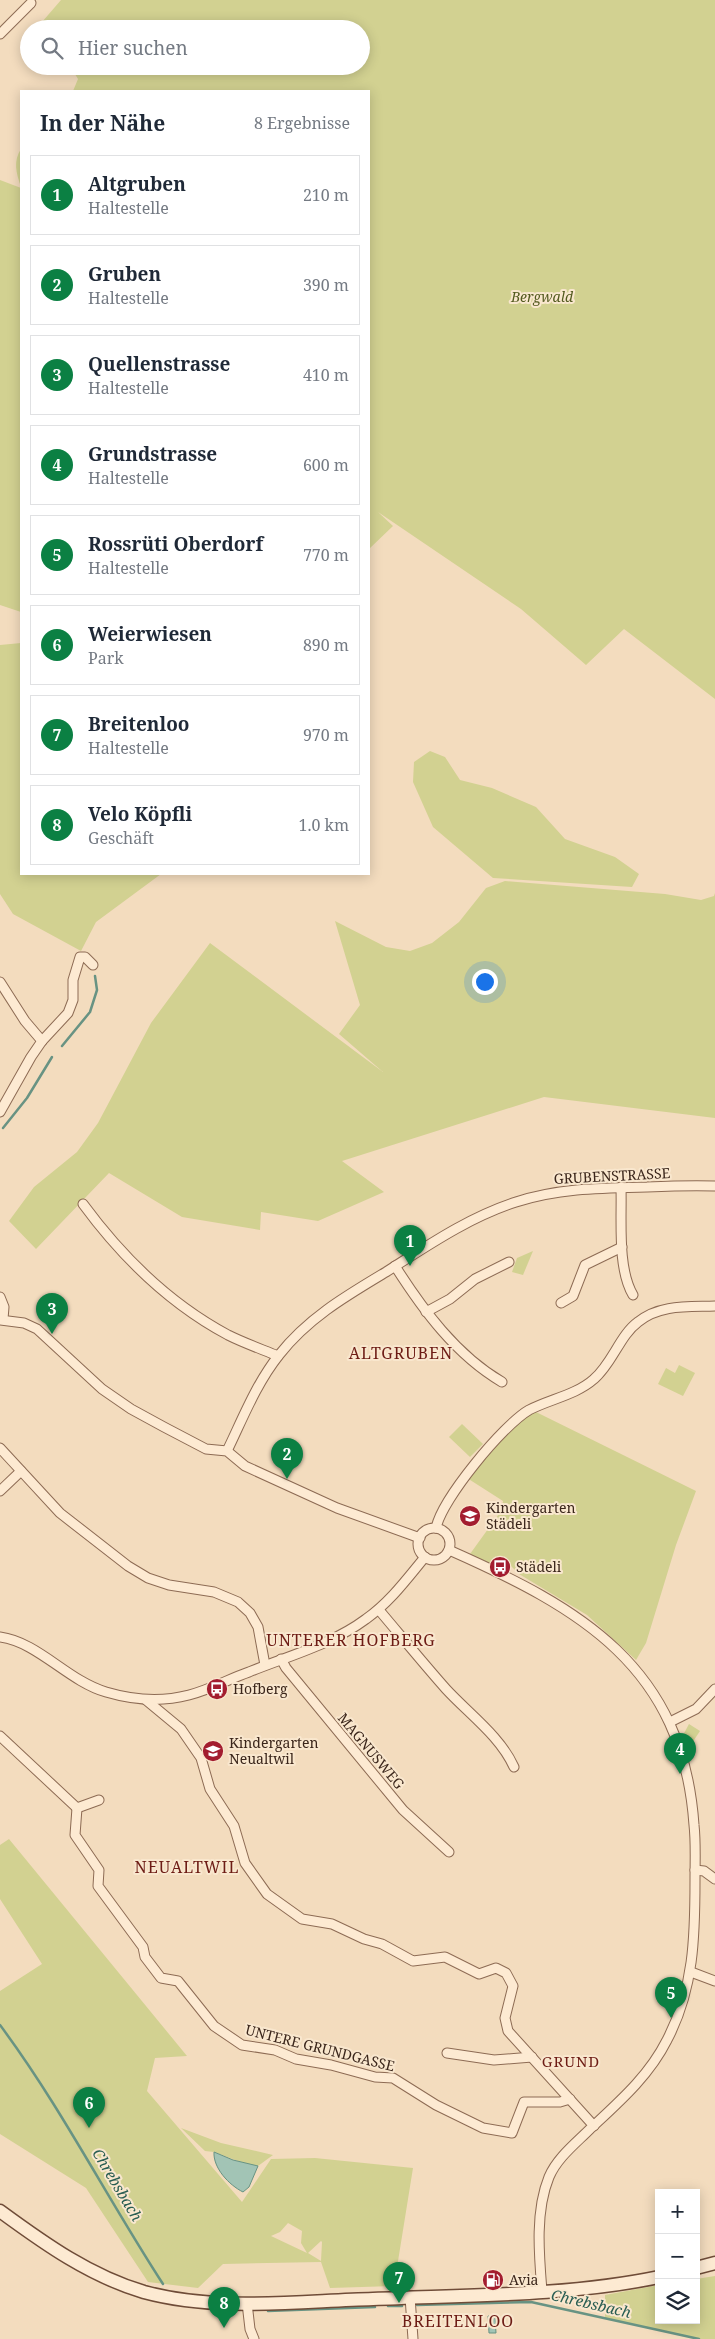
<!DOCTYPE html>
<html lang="de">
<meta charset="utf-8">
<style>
body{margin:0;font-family:"Noto Serif",serif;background:#f2f2f3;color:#1f2937}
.controls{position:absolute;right:15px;bottom:15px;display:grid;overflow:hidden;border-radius:0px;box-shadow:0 2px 12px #0003}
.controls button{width:45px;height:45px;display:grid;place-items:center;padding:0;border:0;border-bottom:1px solid #e0e1e3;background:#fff;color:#1f2937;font:25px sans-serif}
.you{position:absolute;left:484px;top:981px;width:18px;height:18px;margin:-12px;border:4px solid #fff;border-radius:50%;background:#1a73e8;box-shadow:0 0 0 8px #1a73e833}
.badge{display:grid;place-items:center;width:32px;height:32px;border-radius:50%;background:#0b8043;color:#fff;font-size:16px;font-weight:700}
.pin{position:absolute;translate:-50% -41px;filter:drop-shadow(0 1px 2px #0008)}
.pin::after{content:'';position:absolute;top:26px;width:18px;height:15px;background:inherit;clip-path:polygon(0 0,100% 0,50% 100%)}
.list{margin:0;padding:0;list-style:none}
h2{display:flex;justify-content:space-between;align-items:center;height:65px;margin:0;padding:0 20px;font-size:21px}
h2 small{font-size:16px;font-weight:400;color:#747a83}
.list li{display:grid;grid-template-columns:32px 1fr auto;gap:15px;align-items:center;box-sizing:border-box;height:80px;margin:0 10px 10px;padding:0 10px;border:1px solid #e0e1e3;border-radius:0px}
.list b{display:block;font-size:19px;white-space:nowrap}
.list p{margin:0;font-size:16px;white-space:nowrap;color:#747a83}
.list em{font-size:16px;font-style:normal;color:#747a83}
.icon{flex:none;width:28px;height:28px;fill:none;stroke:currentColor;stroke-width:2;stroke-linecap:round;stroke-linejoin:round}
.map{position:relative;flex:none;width:715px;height:2339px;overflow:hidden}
.search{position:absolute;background:#fff;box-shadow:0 2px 12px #0003;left:20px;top:20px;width:350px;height:55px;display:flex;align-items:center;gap:12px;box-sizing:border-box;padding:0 18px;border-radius:28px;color:#747a83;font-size:19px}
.panel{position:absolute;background:#fff;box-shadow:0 2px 12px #0003;left:20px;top:90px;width:350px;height:785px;border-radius:0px}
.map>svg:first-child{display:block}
.green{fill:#d2d191;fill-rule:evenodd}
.water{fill:#a2c4b5;stroke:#689383}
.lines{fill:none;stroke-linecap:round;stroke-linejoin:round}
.stream{stroke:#689383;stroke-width:2.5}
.street-casing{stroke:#8d6b54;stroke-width:11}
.secondary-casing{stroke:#6f4c38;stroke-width:15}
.street{stroke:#fdead2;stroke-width:9}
.secondary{stroke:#fdead2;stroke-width:12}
.labels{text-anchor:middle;stroke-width:4;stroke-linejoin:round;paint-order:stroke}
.park-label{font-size:14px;font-style:italic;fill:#535a1f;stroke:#f9e7ce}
.street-label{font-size:14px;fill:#3b261b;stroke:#f9e7ce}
.poi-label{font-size:14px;fill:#3b261b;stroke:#f9e7ce;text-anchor:start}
.neighbourhood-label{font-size:15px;letter-spacing:1px;fill:#6d1c15;stroke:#f9e7ce}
.water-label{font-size:15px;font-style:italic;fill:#285d52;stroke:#f9e7ce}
.quarter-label{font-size:16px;letter-spacing:1px;fill:#6d1c15;stroke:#f9e7ce}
</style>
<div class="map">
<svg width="715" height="2339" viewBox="0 0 715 2339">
<rect width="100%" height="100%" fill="#f3dcbe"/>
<!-- green -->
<g class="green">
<path d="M 61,0 L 715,0 L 715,699 L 624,629 L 586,665 L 521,609 L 378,512 L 393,526 L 369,549 L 369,91 L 73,91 L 78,79 L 70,66 L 361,66 L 361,29 L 47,29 L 42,22 Z"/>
<path d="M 21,149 L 21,187 C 16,173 13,161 21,149 Z"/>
<path d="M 0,180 L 21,188 L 21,612 L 0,605 Z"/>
<path d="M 21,643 L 21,874 L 161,874 L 96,922 L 81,951 L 13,914 L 0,894 L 0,645 Z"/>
<path d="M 430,751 L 445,757 L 460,780 L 492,788 L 536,807 L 565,839 L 615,857 L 639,874 L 632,887 L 493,878 L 433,827 L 413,782 L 414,762 Z"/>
<path d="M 505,881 L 665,894 L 701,900 L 714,896 L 715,893 L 715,1118 L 544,1097 L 342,1161 L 384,1192 L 318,1221 L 261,1212 L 260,1230 L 182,1217 L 109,1173 L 36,1249 L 9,1221 L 34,1187 L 77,1152 L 98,1123 L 151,1023 L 210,943 L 383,1072 L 339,1034 L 360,1005 L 335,921 L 386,947 L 410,951 L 432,943 L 459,922 L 486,888 Z"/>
<path d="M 533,1251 L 523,1275 L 512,1272 L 517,1258 Z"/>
<path d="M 679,1365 L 695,1373 L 683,1396 L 658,1384 L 666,1368 L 675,1373 Z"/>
<path d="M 532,1412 L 536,1412 L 696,1491 L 676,1545 L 646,1643 L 636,1660 L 587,1615 L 519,1574 L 501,1556 L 497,1567 L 470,1554 L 501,1511 L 503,1501 L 467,1478 L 503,1434 Z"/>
<path d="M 462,1424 L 483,1444 L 470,1457 L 449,1437 Z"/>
<path d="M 689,1724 L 700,1731 L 692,1743 L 682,1737 Z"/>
<path d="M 9,1839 L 187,2056 L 155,2058 L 147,2091 L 242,2202 L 271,2159 L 315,2158 L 413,2168 L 394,2286 L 330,2288 L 321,2262 L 223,2264 L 198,2288 L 148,2282 L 86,2188 L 0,2134 L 0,1991 L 42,1964 L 0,1899 L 0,1845 ZM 288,2223 L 302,2231 L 301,2243 L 307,2253 L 271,2236 L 280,2232 ZM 321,2241 L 322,2242 L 321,2261 L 308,2253 Z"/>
<path d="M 181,2128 L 221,2143 L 273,2155 L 258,2166 L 251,2166 L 214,2152 L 205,2151 Z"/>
<path d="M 715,2276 L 715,2339 L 699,2339 L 605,2318 L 605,2295 L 659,2285 L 659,2320 L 696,2320 L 696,2279 Z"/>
</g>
<!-- water -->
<g class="water">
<path d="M 214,2152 L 233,2160 L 258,2166 L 249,2187 L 243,2192 C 229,2185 213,2168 214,2152 Z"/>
<path d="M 488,2316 L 495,2316 L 496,2333 L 489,2333 Z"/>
</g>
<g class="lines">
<!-- stream -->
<g class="stream">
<path d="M 62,1046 L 90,1012 L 97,990 L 95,976"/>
<path d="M 3,1128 L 27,1098 L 52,1057"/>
<path d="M 0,2025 C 61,2107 107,2198 163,2284"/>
<path d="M 417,2305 L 531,2302 L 699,2339"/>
<path d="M 388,2306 L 402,2306"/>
<path d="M 268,2311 L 375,2307"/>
</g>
<!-- street casing -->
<g class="street-casing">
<g id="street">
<path d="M 0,34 L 31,3"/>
<path d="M 0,982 L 25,1021 L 42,1041"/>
<path d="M 0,1112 L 31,1057 L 42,1041 L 68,1013 L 73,1000 L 73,980 L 80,957 L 85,957 L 93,965"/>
<path d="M 621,1187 C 622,1219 617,1268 633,1295"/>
<path d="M 83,1204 C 122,1257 170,1304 228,1335 C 244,1343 261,1349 278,1356"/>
<path d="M 395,1266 C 423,1310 456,1355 502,1382"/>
<path d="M 0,1297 L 4,1307 L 3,1319"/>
<path d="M 561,1303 L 573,1296 L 585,1265 L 622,1247"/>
<path d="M 426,1312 L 450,1299 L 475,1279 L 509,1262"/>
<path d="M 0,1320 L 24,1323 L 37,1329 L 102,1389 L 131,1409 L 164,1427 L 206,1449 L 227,1451 L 245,1466 L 337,1508 L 420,1538"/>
<path d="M 0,1448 L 60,1513 L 128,1566 L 148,1578 L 169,1585 L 214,1592 L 238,1602 L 250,1613 L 258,1627 L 265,1665"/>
<path d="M 227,1451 C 243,1418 256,1384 279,1355 C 308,1318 346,1296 386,1272 C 427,1246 469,1217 516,1202 C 559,1188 602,1188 647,1187 C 669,1186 692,1185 715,1186"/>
<path d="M 0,1491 L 21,1471"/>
<path d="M 436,1528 C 442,1499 503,1425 529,1410 C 550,1399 576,1395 594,1379 C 612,1364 620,1335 638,1322 C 660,1304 689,1307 715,1306"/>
<circle cx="434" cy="1544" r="16"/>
<path d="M 449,1550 C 580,1608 683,1666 694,1825 C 696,1843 695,1861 695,1880 C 695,1936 694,1989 667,2040 C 649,2076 619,2102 590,2129 C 575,2144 557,2158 549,2177 C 535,2211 539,2255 542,2291"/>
<path d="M 379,1610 C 401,1636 423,1663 446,1689 C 469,1714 500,1736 514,1767"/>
<path d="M 0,1637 C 38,1642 68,1681 106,1692 C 133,1700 162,1702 189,1695 C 209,1690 229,1679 249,1672 C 288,1656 331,1645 366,1619 C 390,1602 406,1580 425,1557"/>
<path d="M 281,1659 L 286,1668 L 403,1810 L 449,1852"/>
<path d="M 146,1700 L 181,1729 L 201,1758 L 210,1789 L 234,1826 L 245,1863 L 267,1894 L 302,1919 L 332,1924 L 364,1939 L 382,1944 L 413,1961 L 445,1957 L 479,1974 L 496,1968 L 506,1973 L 513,1986 L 505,2018 L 508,2031 L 594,2126"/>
<path d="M 670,1722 L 696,1709 L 715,1689"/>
<path d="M 0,1736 L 77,1808 L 99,1800"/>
<path d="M 77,1808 L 75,1835 L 99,1870 L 98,1886 L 143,1947 L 145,1957 L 161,1978 L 178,1981 L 214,2026 L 242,2045 L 275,2050 L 296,2059 L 331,2065 L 375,2077 L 393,2078 L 436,2105 L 483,2128 L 512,2133 L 524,2102 L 560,2102 L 570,2099"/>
<path d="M 695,1870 L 704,1871 L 715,1879"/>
<path d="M 691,1972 L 715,1981"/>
<path d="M 447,2053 L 494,2060 L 532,2057"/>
<path d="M 410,2297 L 413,2339"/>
<path d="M 247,2303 L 250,2329 L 254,2339"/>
</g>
</g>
<!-- secondary casing -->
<g class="secondary-casing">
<g id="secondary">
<path d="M 0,2211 C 45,2244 90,2276 144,2292 C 218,2312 298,2301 373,2299 C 466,2295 568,2296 659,2277"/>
<path d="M 696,2268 L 715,2263"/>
</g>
</g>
<!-- street -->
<use href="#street" class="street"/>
<!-- secondary -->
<use href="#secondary" class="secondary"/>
</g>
<!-- icons -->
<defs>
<g id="school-disc" transform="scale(1.125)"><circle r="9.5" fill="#a31d2f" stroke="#f9e7ce"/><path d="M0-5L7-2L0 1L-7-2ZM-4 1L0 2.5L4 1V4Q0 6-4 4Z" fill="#fff"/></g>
<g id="bus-disc" transform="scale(1.125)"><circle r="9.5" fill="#a31d2f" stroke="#f9e7ce"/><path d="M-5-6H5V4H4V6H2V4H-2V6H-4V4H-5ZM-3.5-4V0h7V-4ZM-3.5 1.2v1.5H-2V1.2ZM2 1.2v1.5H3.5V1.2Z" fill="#fff"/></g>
<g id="fuel-disc" transform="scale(1.125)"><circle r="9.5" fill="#a31d2f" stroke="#f9e7ce"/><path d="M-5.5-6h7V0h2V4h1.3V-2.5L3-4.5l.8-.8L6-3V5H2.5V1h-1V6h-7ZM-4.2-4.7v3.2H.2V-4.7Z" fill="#fff"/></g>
</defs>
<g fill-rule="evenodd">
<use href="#school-disc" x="470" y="1516"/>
<use href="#bus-disc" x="500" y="1567"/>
<use href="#bus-disc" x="217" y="1689"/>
<use href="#school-disc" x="213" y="1751"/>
<use href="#fuel-disc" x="493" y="2280"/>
</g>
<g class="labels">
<!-- park labels -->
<g class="park-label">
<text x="542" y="302">Bergwald</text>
</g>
<!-- street labels -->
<g class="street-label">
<text transform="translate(612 1176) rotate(-3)" y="5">GRUBENSTRASSE</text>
<text transform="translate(371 1751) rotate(50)" y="5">MAGNUSWEG</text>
<text transform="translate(320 2048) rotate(14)" y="5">UNTERE GRUNDGASSE</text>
</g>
<!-- poi labels -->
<g class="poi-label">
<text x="486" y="1513">Kindergarten<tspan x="486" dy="16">Städeli</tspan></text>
<text x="516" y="1572">Städeli</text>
<text x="233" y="1694">Hofberg</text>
<text x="229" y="1748">Kindergarten<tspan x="229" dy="16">Neualtwil</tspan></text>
<text x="509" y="2285">Avia</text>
</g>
<!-- neighbourhood labels -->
<g class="neighbourhood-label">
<text x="571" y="2067">GRUND</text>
</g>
<!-- water labels -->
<g class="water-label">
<text transform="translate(117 2185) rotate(59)" y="5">Chrebsbach</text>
<text transform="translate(591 2304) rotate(13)" y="5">Chrebsbach</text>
</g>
<!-- quarter labels -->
<g class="quarter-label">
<text x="401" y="1359">ALTGRUBEN</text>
<text x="351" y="1646">UNTERER HOFBERG</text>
<text x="187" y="1873">NEUALTWIL</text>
<text x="458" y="2327">BREITENLOO</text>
</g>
</g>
</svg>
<div class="controls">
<button>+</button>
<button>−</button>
<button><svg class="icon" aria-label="layers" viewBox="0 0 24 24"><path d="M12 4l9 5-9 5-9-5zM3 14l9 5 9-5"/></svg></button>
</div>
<div class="you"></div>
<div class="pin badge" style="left:410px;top:1266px">1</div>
<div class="pin badge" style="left:287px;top:1479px">2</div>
<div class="pin badge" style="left:52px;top:1334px">3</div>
<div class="pin badge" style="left:680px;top:1774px">4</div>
<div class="pin badge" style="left:671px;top:2018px">5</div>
<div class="pin badge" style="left:89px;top:2128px">6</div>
<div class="pin badge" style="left:399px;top:2303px">7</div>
<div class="pin badge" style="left:224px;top:2328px">8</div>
<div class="search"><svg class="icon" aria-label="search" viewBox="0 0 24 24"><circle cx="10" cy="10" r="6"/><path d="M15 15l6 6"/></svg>Hier suchen</div>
<section class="panel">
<h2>In der Nähe<small>8 Ergebnisse</small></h2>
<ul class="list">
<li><span class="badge">1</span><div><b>Altgruben</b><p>Haltestelle</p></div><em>210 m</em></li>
<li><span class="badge">2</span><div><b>Gruben</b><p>Haltestelle</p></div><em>390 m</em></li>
<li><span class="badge">3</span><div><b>Quellenstrasse</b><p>Haltestelle</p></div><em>410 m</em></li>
<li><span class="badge">4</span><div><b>Grundstrasse</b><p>Haltestelle</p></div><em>600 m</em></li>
<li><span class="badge">5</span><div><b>Rossrüti Oberdorf</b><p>Haltestelle</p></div><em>770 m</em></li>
<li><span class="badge">6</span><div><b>Weierwiesen</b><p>Park</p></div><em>890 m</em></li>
<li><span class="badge">7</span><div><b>Breitenloo</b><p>Haltestelle</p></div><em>970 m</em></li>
<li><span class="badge">8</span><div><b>Velo Köpfli</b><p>Geschäft</p></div><em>1.0 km</em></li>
</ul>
</section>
</div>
